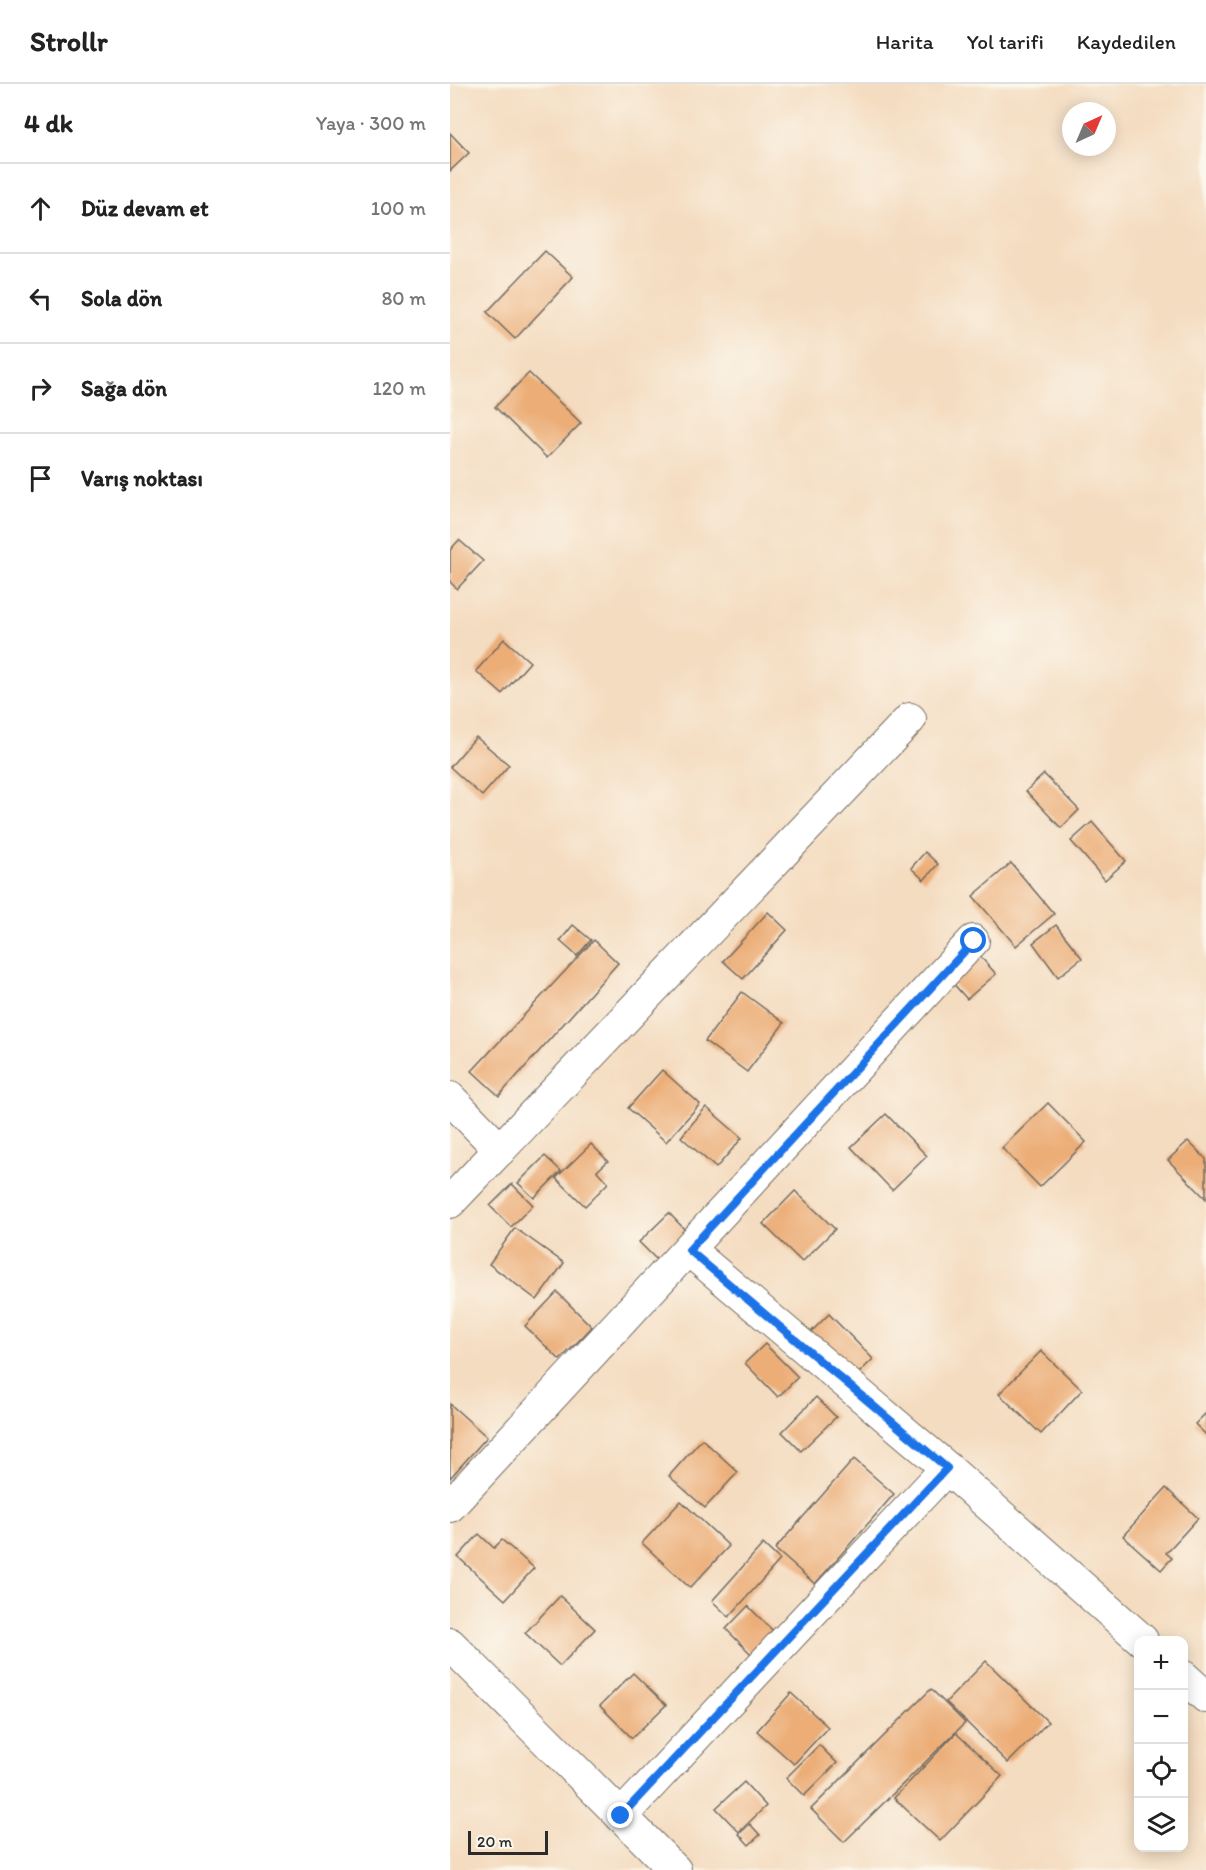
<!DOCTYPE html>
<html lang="tr">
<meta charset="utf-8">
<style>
body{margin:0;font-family:Itim,sans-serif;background:#f2f2f2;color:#222}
.controls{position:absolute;right:18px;bottom:18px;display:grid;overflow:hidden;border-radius:12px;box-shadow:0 3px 15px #0003}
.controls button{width:54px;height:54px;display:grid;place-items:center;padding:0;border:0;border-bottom:2px solid #e0e0e0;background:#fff;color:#222;font:30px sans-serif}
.compass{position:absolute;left:612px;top:18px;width:54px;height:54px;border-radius:50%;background:#fff;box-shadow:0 3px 15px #0003;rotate:44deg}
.scale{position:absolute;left:18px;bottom:15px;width:80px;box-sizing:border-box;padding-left:6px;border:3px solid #2b2b2b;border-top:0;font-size:16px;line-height:21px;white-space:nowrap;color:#2b2b2b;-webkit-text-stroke:4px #fbf7ec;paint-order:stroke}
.stop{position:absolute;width:18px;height:18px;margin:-14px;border:4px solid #1a73e8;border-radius:50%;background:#fff}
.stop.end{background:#1a73e8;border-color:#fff;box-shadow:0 2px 6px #0008}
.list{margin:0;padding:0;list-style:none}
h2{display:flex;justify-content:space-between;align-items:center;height:78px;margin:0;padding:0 24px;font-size:26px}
h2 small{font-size:20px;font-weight:400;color:#767676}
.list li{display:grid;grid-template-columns:39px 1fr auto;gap:18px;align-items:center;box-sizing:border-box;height:90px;padding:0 24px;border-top:2px solid #e0e0e0}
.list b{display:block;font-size:22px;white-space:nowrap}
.list em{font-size:20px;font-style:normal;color:#767676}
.icon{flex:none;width:33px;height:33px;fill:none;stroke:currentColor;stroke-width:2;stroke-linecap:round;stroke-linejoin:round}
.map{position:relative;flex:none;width:756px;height:1786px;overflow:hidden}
header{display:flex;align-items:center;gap:36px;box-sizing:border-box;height:84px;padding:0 30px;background:#fff;border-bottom:2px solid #e0e0e0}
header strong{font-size:28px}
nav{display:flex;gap:33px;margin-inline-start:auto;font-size:21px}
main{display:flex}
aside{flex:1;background:#fff}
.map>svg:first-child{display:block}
.building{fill:#ecad77}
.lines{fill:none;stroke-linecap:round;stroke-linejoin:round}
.minor-casing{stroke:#71695f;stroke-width:34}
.minor{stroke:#fff;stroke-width:32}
.route{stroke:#1a73e8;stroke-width:8}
</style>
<header>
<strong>Strollr</strong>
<nav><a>Harita</a><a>Yol tarifi</a><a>Kaydedilen</a></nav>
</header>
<main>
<aside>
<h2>4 dk<small>Yaya · 300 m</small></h2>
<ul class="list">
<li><svg class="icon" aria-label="ahead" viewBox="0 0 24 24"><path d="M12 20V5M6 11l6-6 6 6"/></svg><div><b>Düz devam et</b></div><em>100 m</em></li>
<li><svg class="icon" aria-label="left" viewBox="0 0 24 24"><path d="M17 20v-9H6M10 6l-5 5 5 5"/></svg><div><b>Sola dön</b></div><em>80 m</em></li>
<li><svg class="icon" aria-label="right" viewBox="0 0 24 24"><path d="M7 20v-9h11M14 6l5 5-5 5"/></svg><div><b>Sağa dön</b></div><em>120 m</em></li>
<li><svg class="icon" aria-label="arrive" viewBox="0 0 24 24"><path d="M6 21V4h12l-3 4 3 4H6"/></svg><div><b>Varış noktası</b></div></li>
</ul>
</aside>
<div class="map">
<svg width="756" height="1786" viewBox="0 0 756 1786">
<rect width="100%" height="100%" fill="#fbf7ec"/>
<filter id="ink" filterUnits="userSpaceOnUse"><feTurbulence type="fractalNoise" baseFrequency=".0167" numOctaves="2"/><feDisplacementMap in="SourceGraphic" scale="12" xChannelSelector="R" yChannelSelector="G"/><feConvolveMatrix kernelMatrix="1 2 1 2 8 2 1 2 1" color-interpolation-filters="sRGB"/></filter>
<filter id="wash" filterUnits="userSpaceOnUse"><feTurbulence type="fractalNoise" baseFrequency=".008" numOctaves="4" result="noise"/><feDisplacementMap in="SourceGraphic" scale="24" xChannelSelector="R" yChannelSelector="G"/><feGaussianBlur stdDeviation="1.35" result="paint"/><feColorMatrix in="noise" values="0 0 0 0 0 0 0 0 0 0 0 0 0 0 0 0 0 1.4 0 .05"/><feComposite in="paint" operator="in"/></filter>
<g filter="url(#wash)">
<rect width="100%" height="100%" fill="#f4dcc0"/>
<g id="blocks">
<!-- building -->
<g class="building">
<path d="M 0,49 L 19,69 L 0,87 Z"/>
<path d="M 95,167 L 123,193 L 65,255 L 37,228 Z"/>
<path d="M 79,289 L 131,339 L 97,374 L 45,323 Z"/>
<path d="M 9,456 L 33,477 L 7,505 L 0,498 L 0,466 Z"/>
<path d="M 54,555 L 80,578 L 52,610 L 26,587 Z"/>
<path d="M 26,653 L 59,681 L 32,712 L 0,683 Z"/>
<path d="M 594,690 L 629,726 L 611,744 L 576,707 Z"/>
<path d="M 642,738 L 676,777 L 655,796 L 621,757 Z"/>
<path d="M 475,768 L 488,780 L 474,796 L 461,784 Z"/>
<path d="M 561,779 L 604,830 L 566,862 L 523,812 Z"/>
<path d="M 318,828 L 337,846 L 293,895 L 273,877 Z"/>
<path d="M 123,841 L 141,856 L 127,872 L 110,857 Z"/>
<path d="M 606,841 L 632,874 L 608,893 L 583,859 Z"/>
<path d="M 144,856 L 168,879 L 49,1012 L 22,987 Z"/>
<path d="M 529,871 L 546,890 L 517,915 L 500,896 Z"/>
<path d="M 292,908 L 334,939 L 297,988 L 255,957 Z"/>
<path d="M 212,986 L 250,1020 L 216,1058 L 178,1024 Z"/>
<path d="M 598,1019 L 636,1058 L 590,1103 L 552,1064 Z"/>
<path d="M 256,1023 L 292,1054 L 266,1084 L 231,1053 Z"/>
<path d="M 436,1030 L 477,1072 L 442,1106 L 401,1063 Z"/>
<path d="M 738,1057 L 756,1075 L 756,1115 L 718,1076 Z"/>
<path d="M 141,1060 L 158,1077 L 147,1087 L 158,1099 L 135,1122 L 106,1094 Z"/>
<path d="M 95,1072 L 111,1087 L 84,1114 L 68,1099 Z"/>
<path d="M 62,1100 L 83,1121 L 61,1143 L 40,1122 Z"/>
<path d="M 345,1107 L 385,1145 L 352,1178 L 313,1140 Z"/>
<path d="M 219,1129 L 237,1148 L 208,1177 L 189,1158 Z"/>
<path d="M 65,1144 L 114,1179 L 87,1216 L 39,1180 Z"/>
<path d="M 107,1208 L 142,1243 L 110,1276 L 75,1242 Z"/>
<path d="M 379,1230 L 423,1275 L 401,1297 L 357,1252 Z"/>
<path d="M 315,1260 L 348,1293 L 328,1313 L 295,1279 Z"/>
<path d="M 591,1267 L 632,1306 L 591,1350 L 549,1310 Z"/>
<path d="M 366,1313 L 386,1333 L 351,1367 L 332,1348 Z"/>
<path d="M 0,1320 L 37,1353 L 0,1394 Z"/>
<path d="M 756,1329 L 756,1351 L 745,1340 Z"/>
<path d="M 252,1355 L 288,1388 L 255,1424 L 219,1392 Z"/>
<path d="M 404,1375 L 444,1410 L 365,1500 L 325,1465 Z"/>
<path d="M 716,1404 L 748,1434 L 716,1469 L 722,1474 L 711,1486 L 673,1452 Z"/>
<path d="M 231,1417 L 279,1462 L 240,1504 L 192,1459 Z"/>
<path d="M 29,1450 L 44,1464 L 52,1456 L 84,1484 L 55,1516 L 8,1473 Z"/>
<path d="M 313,1460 L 330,1476 L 279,1533 L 262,1517 Z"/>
<path d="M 110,1512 L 145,1545 L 110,1582 L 75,1549 Z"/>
<path d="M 298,1522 L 325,1549 L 302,1571 L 276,1545 Z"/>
<path d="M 536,1577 L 598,1638 L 558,1679 L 496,1618 Z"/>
<path d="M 183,1589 L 216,1621 L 182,1654 L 150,1622 Z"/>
<path d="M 481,1605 L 515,1639 L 394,1758 L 361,1725 Z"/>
<path d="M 341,1609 L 378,1643 L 344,1680 L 307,1647 Z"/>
<path d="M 506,1649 L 552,1692 L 490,1757 L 444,1714 Z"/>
<path d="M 369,1661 L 387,1679 L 354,1712 L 336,1694 Z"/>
<path d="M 294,1698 L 316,1722 L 289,1748 L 266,1724 Z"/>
<path d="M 300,1740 L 310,1751 L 299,1761 L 289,1750 Z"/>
</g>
</g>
</g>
<g filter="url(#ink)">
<use href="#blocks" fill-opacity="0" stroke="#71695f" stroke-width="1.5"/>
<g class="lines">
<!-- minor casing -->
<g class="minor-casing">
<g id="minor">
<path d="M 0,1014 L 50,1066"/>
<path d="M 0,1118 L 460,635"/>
<path d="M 239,1166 L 497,1384 L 692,1556"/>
<path d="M 0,1422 L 523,857"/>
<path d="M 0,1560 L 225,1786"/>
<path d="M 734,1593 L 756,1613"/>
<path d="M 171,1732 L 497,1384"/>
</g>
</g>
<!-- minor -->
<use href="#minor" class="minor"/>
</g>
</g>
<g class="lines" filter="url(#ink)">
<!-- route -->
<path class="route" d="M 171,1732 L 497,1384 L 239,1166 L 524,857"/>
</g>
</svg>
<div class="controls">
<button>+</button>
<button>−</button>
<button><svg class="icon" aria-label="locate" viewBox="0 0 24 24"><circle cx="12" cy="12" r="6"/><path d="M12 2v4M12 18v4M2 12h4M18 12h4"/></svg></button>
<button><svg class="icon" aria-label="layers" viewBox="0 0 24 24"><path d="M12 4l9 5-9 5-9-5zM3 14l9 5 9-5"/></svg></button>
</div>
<svg class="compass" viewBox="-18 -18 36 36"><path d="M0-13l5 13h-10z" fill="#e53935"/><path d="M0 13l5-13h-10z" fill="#767676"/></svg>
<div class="scale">20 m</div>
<div class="stop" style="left:524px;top:857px"></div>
<div class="stop end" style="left:171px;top:1732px"></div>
</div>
</main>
